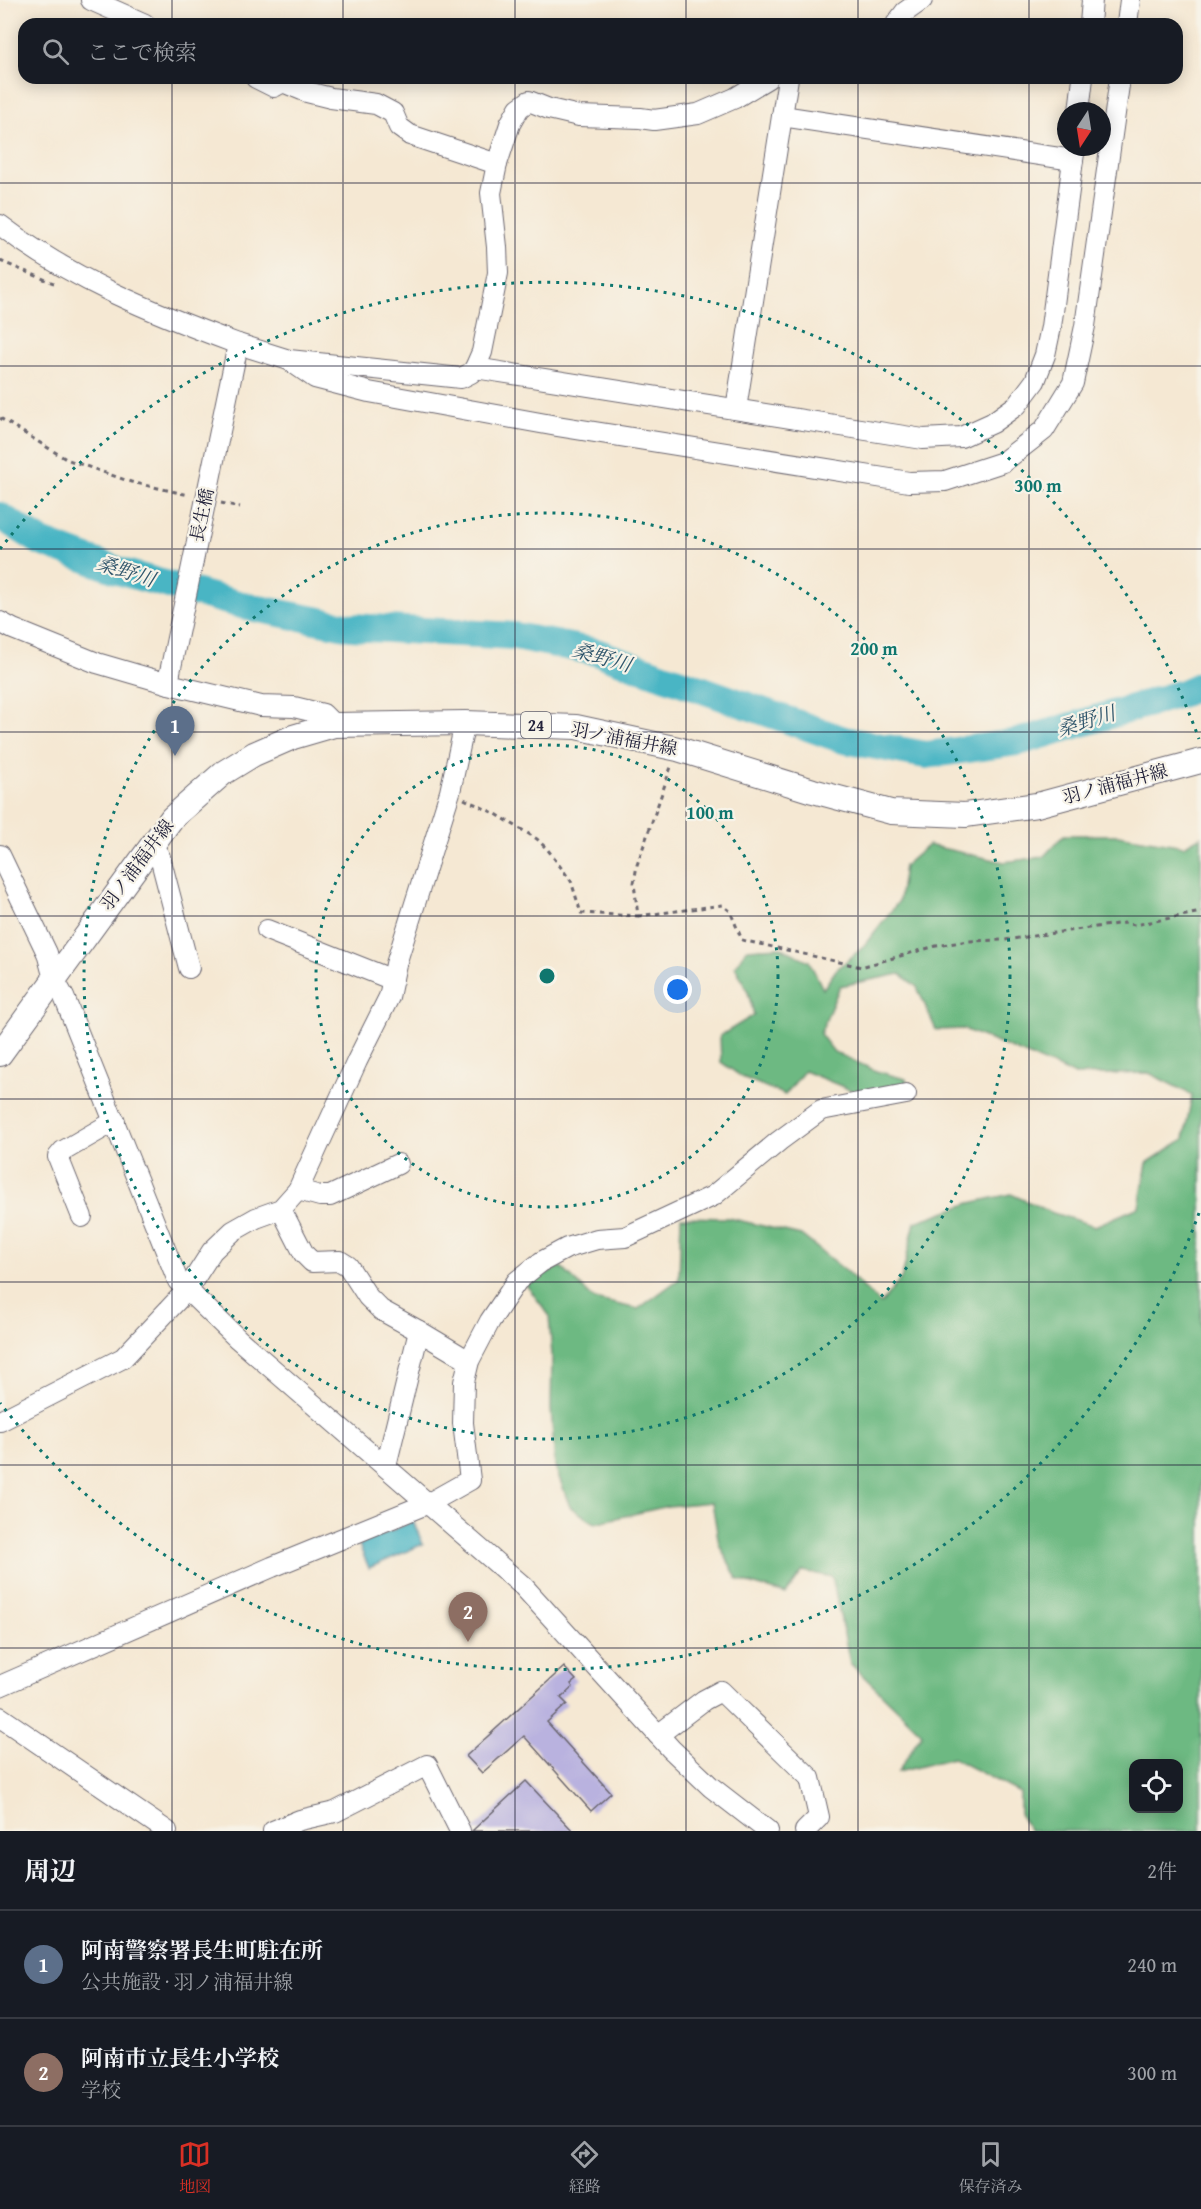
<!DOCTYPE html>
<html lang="ja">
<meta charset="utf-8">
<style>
body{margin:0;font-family:"Gentium Book Plus","Noto Serif JP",serif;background:#20242c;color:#f1f3f6}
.controls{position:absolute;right:18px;bottom:18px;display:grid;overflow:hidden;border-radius:12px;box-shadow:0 3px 15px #0003}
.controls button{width:54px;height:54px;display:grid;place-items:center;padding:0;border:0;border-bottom:2px solid #363941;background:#171b24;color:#f1f3f6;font:30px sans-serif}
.compass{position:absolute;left:1057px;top:102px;width:54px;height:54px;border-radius:50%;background:#171b24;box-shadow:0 3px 15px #0003;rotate:192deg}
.you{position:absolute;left:678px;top:990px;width:21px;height:21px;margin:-15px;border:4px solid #fff;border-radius:50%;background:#1a73e8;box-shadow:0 0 0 9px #1a73e833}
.badge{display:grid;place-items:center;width:39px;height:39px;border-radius:50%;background:#d93025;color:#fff;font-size:20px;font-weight:700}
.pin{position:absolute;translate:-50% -50px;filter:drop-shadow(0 2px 3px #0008)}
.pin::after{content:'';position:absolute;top:32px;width:21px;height:18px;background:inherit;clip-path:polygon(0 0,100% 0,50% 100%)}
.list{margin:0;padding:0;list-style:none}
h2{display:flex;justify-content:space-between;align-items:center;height:78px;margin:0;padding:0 24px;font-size:26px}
h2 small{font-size:20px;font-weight:400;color:#9ea1a6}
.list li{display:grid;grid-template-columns:39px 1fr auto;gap:18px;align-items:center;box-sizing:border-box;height:108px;padding:0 24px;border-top:2px solid #363941}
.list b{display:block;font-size:22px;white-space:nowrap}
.list p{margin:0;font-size:20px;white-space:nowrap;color:#9ea1a6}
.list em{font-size:20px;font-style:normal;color:#9ea1a6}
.icon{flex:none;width:33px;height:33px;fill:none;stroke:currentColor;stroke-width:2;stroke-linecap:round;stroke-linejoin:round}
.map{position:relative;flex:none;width:1201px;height:1831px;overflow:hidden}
.search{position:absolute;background:#171b24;box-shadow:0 3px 15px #0003;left:18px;right:18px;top:18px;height:66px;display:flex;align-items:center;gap:15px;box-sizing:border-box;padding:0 21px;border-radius:18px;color:#9ea1a6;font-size:22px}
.sheet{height:294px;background:#171b24}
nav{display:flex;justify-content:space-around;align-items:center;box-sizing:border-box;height:84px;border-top:2px solid #363941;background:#171b24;font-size:16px;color:#9ea1a6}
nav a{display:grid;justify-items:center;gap:3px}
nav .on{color:#d93025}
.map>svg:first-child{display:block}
.forest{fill:#6db982;stroke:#486e5e;stroke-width:1.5;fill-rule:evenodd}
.water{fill:#48b5c4;stroke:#356c80;stroke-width:1.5}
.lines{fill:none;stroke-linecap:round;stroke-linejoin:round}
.river{stroke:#48b5c4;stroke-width:28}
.building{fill:#b9b2df}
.minor-casing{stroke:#6c6770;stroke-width:22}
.major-casing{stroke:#6c6770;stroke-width:26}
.path{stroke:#6c6770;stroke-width:3;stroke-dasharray:4.5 4.5;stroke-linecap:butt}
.minor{stroke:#fff;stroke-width:20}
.major{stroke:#fff;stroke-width:24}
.minor-bridge-casing{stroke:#6c6770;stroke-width:22;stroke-linecap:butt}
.minor-bridge{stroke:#fff;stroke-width:20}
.grid{fill:none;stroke:#22223b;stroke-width:1.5;stroke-opacity:0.55}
.ring{fill:none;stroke:#0f766e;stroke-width:3;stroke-dasharray:3 6}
.labels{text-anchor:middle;stroke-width:4.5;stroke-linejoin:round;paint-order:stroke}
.shield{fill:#f7f3e8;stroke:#62616f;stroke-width:1.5}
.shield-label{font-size:16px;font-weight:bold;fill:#22223b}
.street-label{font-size:18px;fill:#22223b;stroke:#f7f3e8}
.water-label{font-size:20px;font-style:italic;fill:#2f556b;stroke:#f7f3e8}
.centre{fill:#0f766e;stroke:#f7f3e8;stroke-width:3}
.ring-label{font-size:18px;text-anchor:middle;font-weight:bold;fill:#0f766e;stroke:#f7f3e8;stroke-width:4.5;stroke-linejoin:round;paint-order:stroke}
</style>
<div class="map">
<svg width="1201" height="1831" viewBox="0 0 1201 1831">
<rect width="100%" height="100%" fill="#f7f3e8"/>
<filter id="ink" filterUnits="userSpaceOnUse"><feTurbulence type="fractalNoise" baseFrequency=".0167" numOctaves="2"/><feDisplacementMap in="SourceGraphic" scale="12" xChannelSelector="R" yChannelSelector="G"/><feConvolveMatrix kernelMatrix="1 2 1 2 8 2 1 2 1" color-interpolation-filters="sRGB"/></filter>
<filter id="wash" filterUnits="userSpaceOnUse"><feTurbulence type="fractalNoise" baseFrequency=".008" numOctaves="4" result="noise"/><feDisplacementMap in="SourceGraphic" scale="24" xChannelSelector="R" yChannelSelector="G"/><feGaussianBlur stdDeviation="1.35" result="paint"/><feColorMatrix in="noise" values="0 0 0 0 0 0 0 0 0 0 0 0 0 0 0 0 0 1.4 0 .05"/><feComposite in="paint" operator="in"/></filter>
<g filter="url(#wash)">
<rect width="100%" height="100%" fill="#f5e8d3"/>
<!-- forest -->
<path class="forest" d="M 1064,835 L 1118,835 L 1184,846 L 1201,836 L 1201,1831 L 1030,1831 L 1020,1815 L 1020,1793 L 953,1758 L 898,1772 L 922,1733 L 850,1663 L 832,1577 L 803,1571 L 786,1594 L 738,1580 L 719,1544 L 712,1502 L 668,1506 L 595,1523 L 570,1507 L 555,1466 L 551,1408 L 552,1356 L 549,1315 L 524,1282 L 561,1267 L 594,1299 L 638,1309 L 679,1279 L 681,1217 L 729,1218 L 801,1235 L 847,1272 L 881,1304 L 902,1277 L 915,1222 L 970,1203 L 1011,1194 L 1053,1213 L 1095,1226 L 1139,1207 L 1147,1163 L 1184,1139 L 1192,1095 L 1149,1073 L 1075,1075 L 964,1029 L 936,1030 L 917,987 L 900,974 L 840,986 L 820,1034 L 834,1052 L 876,1071 L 906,1079 L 909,1089 L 863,1095 L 804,1071 L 785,1095 L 742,1077 L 721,1062 L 720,1036 L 754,1015 L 748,992 L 735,966 L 747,949 L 780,947 L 809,961 L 823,989 L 836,970 L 862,948 L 899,901 L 904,866 L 928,845 L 1004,862 L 1043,857 ZM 1134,1764 L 1178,1764 L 1178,1808 L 1134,1808 Z"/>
<!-- water -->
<path class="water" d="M 413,1521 L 423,1544 L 369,1568 L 359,1545 Z"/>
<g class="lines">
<!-- river -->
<path class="river" d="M 0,516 L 41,542 L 125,573 L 249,607 L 351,627 L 515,636 L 596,652 L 844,740 L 926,755 L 1018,742 L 1183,693 L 1201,685"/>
</g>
<g id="blocks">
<!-- building -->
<g class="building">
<path d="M 564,1667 L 576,1680 L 571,1684 L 573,1687 L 561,1698 L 567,1704 L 547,1722 L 611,1793 L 591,1811 L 524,1736 L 482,1773 L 466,1756 Z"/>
<path d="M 526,1781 L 573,1831 L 472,1831 Z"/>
</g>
</g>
</g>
<g filter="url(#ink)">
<use href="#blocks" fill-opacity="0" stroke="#6c6770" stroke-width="1.5"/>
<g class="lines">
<!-- minor casing -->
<g class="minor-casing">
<g id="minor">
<path d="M 91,0 L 145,24"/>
<path d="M 896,24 L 905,12 L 922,0"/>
<path d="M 1090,24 L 1092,0"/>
<path d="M 1127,24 L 1130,0"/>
<path d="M 256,78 L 274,87 L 283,82 L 307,92 L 331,98 L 376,104 L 393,113 L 399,127 L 410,135 L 497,164"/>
<path d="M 1079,111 L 1083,78"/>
<path d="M 782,116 L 1073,160 L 1075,148"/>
<path d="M 0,225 C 72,280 154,313 238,344"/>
<path d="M 235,359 L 238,344 L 289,360 L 461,378 L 471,373 L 475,368 L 482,352 L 498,273 L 497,247 L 491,193 L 497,164 L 510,124 L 519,108 L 529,101 L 549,109 L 579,116 L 640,118 L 654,120 L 698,114 L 735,98 L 768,78"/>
<path d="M 289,360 L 315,378 L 369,392 L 557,426 L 909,482 L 945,481 L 1003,462 L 1044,430 L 1073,383 L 1085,326 L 1120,78"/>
<path d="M 475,368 L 923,439 L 961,437 L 992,423 L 1017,405 L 1035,381 L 1045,355 L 1051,327 L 1073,160"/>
<path d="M 736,409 L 788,78"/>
<path d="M 0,622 L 13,629 L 97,663 L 169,684"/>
<path d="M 170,672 L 169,684 L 261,706 L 294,707 L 323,714 L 334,725"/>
<path d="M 152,845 L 160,857 L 189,968"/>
<path d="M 0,855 L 47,953 L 54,979 L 64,997 L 178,1281 L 238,1339 L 523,1586 L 671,1749 L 711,1787 L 768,1831"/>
<path d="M 267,930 L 393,980"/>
<path d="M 298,1190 L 320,1196 L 330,1196 L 398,1164"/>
<path d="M 281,1209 L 304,1254 L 312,1262 L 340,1261 L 348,1266 L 368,1297 L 381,1310 L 419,1331"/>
<path d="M 82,1217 L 58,1157 L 63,1151 L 115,1121"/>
<path d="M 0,1421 L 123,1358 L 187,1290 L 212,1251 L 233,1231 L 256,1218 L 281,1209 L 298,1190 L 357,1061 L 389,997 L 396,964 L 450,792 L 465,723"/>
<path d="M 386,1466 L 419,1331 L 469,1361"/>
<path d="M 0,1686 L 272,1567 L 429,1503 L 470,1480 L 463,1423 L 464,1382 L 469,1361 L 490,1321 L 517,1281 L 541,1262 L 567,1248 L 597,1239 L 625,1237 L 713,1196 L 779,1141 L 821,1110 L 906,1094"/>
<path d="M 0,1717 L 167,1831"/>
<path d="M 658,1735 L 704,1700 L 721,1691 L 810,1778 L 819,1817 L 805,1831"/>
<path d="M 273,1831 L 300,1820 L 335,1812 L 427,1765 L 460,1831"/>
</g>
</g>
<!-- major casing -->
<g class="major-casing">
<path id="major" d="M 0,1054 L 172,818 L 223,773 L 254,754 L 293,737 L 334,725 L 465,723 L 576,727 L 678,749 L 813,791 L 891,812 L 965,815 L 1037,805 L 1201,761"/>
</g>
<!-- path -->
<g class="path">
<path d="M 0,261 L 56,284"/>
<path d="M 0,418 L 66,459 L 131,482 L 189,495"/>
<path d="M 221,503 L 240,507"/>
<path d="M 464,799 L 496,814 L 537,839 L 548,850 L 571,881 L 581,913 L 638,916 L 634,883 L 637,865 L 671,767"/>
<path d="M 638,916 L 723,905 L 730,911 L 742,940 L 861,967 L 936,946 L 968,941 L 1005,940 L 1124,923 L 1135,925 L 1201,912"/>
</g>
<!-- minor -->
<use href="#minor" class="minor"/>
<!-- major -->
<use href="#major" class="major"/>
<!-- minor-bridge casing -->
<g class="minor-bridge-casing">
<path id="minor-bridge" d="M 170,672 L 235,359"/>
</g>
<!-- minor-bridge -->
<use href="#minor-bridge" class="minor-bridge"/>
</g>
</g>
<!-- grid -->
<path class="grid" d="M 172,0 L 172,24M 343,0 L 343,24M 515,0 L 515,24M 686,0 L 686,24M 858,0 L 858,24M 1029,0 L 1029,24M 172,78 L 172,1831M 343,78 L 343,1831M 515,78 L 515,1831M 686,78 L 686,1831M 858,78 L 858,1831M 1029,78 L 1029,1831M 0,183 L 1201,183M 0,366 L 1201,366M 0,549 L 1201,549M 0,732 L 1201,732M 0,916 L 1201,916M 0,1099 L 1201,1099M 0,1282 L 1201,1282M 0,1465 L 1201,1465M 0,1648 L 1201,1648"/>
<!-- distance rings -->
<g class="ring">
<circle cx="547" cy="976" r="231"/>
<circle cx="547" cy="976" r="463"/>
<path d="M1199 1213A694 694 0 0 1 0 1403M0 549A694 694 0 0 1 1199 739"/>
</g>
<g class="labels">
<!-- shield labels -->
<rect class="shield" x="521" y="712" width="30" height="26" rx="4.5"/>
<g class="shield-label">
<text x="536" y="731">24</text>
</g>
<!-- street labels -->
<g class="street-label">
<text transform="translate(202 515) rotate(-78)" y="6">長生橋</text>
<text transform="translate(624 739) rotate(11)" y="6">羽ノ浦福井線</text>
<text transform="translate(1115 784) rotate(-15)" y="6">羽ノ浦福井線</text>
<text transform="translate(137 865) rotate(-53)" y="6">羽ノ浦福井線</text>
</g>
<!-- water labels -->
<g class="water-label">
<text transform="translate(126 571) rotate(18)" y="7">桑野川</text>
<text transform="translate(602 657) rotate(16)" y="7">桑野川</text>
<text transform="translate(1086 721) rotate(-17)" y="7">桑野川</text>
</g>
</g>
<circle cx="547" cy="976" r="9" class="centre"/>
<g class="ring-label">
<text x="1038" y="492">300 m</text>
<text x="874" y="655">200 m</text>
<text x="710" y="819">100 m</text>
</g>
</svg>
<div class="controls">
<button><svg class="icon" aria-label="locate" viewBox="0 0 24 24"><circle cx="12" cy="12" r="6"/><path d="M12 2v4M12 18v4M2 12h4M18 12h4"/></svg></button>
</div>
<svg class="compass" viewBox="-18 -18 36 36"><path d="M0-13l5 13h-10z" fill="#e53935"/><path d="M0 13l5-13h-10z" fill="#9ea1a6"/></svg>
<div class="you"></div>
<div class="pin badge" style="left:175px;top:756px;background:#5c6f8a">1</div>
<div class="pin badge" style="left:468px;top:1642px;background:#8d6e63">2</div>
<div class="search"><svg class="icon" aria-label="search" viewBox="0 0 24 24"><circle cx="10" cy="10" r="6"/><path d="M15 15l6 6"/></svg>ここで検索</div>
</div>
<section class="sheet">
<h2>周辺<small>2件</small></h2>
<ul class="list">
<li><span class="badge" style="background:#5c6f8a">1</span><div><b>阿南警察署長生町駐在所</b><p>公共施設 · 羽ノ浦福井線</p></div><em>240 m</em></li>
<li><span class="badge" style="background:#8d6e63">2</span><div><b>阿南市立長生小学校</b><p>学校</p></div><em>300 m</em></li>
</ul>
</section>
<nav>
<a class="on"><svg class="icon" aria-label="map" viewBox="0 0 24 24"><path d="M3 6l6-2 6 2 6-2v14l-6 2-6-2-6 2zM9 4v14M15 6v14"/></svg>地図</a>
<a><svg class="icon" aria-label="directions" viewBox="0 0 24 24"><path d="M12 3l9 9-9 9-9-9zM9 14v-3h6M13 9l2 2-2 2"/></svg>経路</a>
<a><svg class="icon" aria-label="saved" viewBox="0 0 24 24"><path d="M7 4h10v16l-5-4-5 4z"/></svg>保存済み</a>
</nav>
